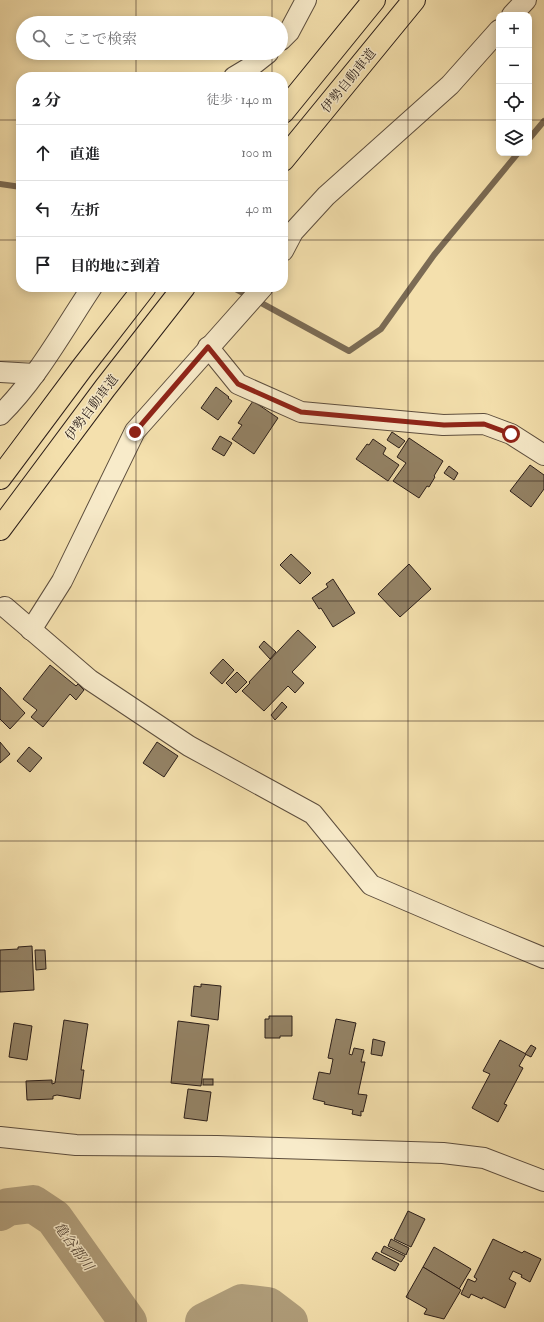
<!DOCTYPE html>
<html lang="ja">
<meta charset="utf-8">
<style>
body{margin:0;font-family:"IM FELL Double Pica","Noto Serif JP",serif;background:#f2f2f2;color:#202124}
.controls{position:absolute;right:12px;top:12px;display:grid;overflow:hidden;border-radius:8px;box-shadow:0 2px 10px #0003}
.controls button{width:36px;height:36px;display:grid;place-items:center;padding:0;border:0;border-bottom:1px solid #e0e0e0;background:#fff;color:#202124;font:20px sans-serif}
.stop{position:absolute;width:12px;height:12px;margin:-9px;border:3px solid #8f2418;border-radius:50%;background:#fff}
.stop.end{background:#8f2418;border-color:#fff;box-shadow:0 1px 4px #0008}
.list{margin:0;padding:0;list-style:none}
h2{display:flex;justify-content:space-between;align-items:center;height:52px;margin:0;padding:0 16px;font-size:17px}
h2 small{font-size:13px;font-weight:400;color:#757577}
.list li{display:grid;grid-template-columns:26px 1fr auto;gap:12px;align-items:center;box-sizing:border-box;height:56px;padding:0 16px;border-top:1px solid #e0e0e0}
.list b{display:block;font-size:15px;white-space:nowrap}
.list em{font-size:13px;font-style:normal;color:#757577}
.icon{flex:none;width:22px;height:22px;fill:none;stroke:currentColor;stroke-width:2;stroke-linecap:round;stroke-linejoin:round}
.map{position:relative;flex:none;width:544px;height:1322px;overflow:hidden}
.search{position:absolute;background:#fff;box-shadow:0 2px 10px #0003;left:16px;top:16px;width:272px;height:44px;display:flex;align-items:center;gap:10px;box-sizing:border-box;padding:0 14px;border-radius:22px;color:#757577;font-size:15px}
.panel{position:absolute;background:#fff;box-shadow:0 2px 10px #0003;left:16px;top:72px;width:272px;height:220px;border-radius:16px}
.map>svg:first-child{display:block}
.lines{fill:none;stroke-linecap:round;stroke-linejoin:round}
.stream{stroke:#7b6b54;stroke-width:6}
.river{stroke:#b09e7b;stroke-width:38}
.building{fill:#948366;stroke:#2b1e19}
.minor-casing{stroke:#5d4e3e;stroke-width:22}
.motorway-casing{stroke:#2b1e19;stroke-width:24}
.minor{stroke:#f8ebca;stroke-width:20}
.motorway{stroke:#f4e0ad;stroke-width:22}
.route{stroke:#8f2418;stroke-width:5}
.grid{fill:none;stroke:#2b1e19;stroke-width:1;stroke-opacity:0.55}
.labels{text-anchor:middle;stroke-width:3;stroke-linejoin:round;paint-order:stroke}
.street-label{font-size:13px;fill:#2b1e19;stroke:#f8ebca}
.water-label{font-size:14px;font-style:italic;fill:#5a4b3b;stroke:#f8ebca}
</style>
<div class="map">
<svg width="544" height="1322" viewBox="0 0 544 1322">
<rect width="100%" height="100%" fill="#f4e0ad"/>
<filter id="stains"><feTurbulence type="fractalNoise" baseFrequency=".005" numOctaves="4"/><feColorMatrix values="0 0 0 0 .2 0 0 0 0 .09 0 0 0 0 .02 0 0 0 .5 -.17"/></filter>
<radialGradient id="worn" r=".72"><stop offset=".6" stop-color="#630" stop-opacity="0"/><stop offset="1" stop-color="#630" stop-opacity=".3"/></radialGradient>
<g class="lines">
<!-- stream -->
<g class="stream">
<path d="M 529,139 L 544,121"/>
<path d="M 0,184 L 21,187"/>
<path d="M 232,287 L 349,351 L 381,329 L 434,255 L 518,153"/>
</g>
<!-- river -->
<g class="river">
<path d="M 0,1212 L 8,1207 L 33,1204 L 54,1218 L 128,1322"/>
<path d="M 204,1322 L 242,1303 L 268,1306 L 289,1322"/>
</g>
</g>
<!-- building -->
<g class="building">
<path d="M 216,387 L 229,397 L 228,398 L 232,401 L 218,420 L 201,408 Z"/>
<path d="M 253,401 L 278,418 L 254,454 L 232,439 L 242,425 L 238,423 Z"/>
<path d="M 392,432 L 405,441 L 399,448 L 387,440 Z"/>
<path d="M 220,436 L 232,443 L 224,456 L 212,449 Z"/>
<path d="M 409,438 L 443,461 L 434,476 L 435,477 L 429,487 L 427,486 L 419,498 L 393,481 L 406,463 L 397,457 Z"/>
<path d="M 373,439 L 386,448 L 383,454 L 399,465 L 388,481 L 356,459 L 367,444 L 369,445 Z"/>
<path d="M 530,465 L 544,475 L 544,489 L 531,507 L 510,491 Z"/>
<path d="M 449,466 L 458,473 L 454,480 L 444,473 Z"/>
<path d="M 291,554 L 311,573 L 300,584 L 280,565 Z"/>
<path d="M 409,564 L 431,589 L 400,617 L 378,594 Z"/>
<path d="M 333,579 L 355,613 L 333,627 L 321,608 L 319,609 L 312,598 L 328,587 L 326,584 Z"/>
<path d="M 298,630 L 316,647 L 292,672 L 304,683 L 295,693 L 288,686 L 264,711 L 242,691 L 250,683 L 249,682 Z"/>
<path d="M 264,641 L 276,652 L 270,659 L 259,647 Z"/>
<path d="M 223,659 L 234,670 L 222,684 L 210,673 Z"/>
<path d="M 50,665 L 76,686 L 78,684 L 84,690 L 76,700 L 70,694 L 43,727 L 31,717 L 37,710 L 23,699 Z"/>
<path d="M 237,672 L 247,682 L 236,693 L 226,683 Z"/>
<path d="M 0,687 L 25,713 L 10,729 L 0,719 Z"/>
<path d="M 282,702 L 287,707 L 275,720 L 271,715 Z"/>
<path d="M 0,742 L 10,754 L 0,763 Z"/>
<path d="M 157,742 L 178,756 L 164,777 L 143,763 Z"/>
<path d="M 29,747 L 42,758 L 30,772 L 17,761 Z"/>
<path d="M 32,946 L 34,990 L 0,992 L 0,950 L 18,949 L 18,947 Z"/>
<path d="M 35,950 L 45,950 L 46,969 L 36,970 Z"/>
<path d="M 201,984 L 221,986 L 218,1020 L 191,1016 L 194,986 L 201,987 Z"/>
<path d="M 269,1016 L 292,1016 L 292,1036 L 280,1036 L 280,1038 L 265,1038 L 265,1019 L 269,1019 Z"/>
<path d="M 336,1019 L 356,1023 L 349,1054 L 352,1055 L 354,1048 L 364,1050 L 361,1062 L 365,1062 L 358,1094 L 367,1095 L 363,1112 L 361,1111 L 361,1116 L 352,1114 L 353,1110 L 324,1104 L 325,1102 L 313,1099 L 319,1072 L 330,1074 L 333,1059 L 328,1058 Z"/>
<path d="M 64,1020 L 88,1024 L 81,1070 L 84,1070 L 80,1099 L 57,1095 L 53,1096 L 53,1099 L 27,1100 L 26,1081 L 52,1080 L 52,1084 L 55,1083 Z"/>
<path d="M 178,1021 L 209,1025 L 201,1086 L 171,1083 Z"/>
<path d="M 14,1023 L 32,1026 L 27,1060 L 9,1057 Z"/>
<path d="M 373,1039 L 385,1042 L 382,1056 L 371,1054 Z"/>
<path d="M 500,1040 L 526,1054 L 519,1066 L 523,1068 L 504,1104 L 507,1105 L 498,1122 L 472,1108 L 490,1074 L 483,1071 Z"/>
<path d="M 531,1045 L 536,1048 L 531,1057 L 525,1054 Z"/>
<rect x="203" y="1079" width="10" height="6"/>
<path d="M 188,1089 L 211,1092 L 207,1121 L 184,1118 Z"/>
<path d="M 408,1211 L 425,1219 L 411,1247 L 394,1239 Z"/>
<path d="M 391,1239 L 409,1248 L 406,1255 L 388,1246 Z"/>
<path d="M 493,1239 L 522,1253 L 524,1251 L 541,1259 L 530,1282 L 521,1277 L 522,1275 L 513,1271 L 509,1279 L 516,1283 L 505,1308 L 483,1297 L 482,1299 L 471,1294 L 469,1298 L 461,1294 L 468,1279 L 475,1282 L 477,1279 L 474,1277 Z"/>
<path d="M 384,1246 L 405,1256 L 401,1262 L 381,1252 Z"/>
<path d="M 434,1247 L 471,1269 L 459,1289 L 423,1267 Z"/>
<path d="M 376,1252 L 399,1264 L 395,1271 L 372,1259 Z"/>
<path d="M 423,1267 L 461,1290 L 444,1319 L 424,1314 L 427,1309 L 406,1297 Z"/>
</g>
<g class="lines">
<!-- minor casing -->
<g class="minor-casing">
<g id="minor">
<path d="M 512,15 L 526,0"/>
<path d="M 281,40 L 289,32 L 306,0"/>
<path d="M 234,77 L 249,68 L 268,53"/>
<path d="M 283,251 L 293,232 L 326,196 L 450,85 L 499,30"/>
<path d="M 208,347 L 238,384 L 301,412 L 443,425 L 484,424 L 511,434 L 544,455"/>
<path d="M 0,372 L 35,374"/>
<path d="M 0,415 C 36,380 64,329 92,287"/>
<path d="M 5,607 L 90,680 L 189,746 L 313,814 L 371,885 L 462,924 L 544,958"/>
<path d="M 31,630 L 62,581 L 135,431 L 263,287"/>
<path d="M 0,1137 L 76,1145 L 217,1146 L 443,1153 L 484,1158 L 544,1181"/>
</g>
</g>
<!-- motorway casing -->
<g class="motorway-casing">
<g id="motorway">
<path d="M 283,112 L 374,0"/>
<path d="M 283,160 L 414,0"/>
<path d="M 0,478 L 82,368 L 145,287"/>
<path d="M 0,529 L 105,388 L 184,287"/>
</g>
</g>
<!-- minor -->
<use href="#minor" class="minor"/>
<!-- motorway -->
<use href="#motorway" class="motorway"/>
</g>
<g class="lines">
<!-- route -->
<path class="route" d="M 135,432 L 208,347 L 238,384 L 301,412 L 444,425 L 484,424 L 511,434"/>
</g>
<!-- grid -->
<path class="grid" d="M 136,0 L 136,23M 272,0 L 272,23M 408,0 L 408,1322M 136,53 L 136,77M 272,53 L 272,77M 0,120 L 21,120M 283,120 L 499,120M 529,120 L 544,120M 0,240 L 21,240M 283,240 L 544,240M 136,287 L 136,1322M 272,287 L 272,1322M 0,361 L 544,361M 0,481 L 544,481M 0,601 L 544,601M 0,721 L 544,721M 0,841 L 544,841M 0,961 L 544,961M 0,1082 L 544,1082M 0,1202 L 544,1202"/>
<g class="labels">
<!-- street labels -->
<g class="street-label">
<text transform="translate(348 80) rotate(-51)" y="5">伊勢自動車道</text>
<text transform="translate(91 407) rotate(-53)" y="5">伊勢自動車道</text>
</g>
<!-- water labels -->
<g class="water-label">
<text transform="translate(74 1246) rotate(54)" y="5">亀谷郡川</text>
</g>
</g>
<rect width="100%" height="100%" filter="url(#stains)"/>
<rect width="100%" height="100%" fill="url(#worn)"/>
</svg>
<div class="controls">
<button>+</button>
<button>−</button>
<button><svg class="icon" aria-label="locate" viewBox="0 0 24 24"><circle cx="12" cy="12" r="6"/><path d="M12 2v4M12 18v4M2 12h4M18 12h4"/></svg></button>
<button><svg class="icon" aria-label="layers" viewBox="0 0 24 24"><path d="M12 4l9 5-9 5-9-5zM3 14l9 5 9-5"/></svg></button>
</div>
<div class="stop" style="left:511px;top:434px"></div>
<div class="stop end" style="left:135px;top:432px"></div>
<div class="search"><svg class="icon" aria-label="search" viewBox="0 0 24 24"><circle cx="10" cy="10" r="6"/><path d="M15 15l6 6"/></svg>ここで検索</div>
<section class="panel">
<h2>2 分<small>徒歩 · 140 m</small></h2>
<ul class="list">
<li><svg class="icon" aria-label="ahead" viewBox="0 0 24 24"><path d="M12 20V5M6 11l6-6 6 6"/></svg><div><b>直進</b></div><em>100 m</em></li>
<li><svg class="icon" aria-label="left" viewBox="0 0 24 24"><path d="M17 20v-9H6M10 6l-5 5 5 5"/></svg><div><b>左折</b></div><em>40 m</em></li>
<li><svg class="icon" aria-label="arrive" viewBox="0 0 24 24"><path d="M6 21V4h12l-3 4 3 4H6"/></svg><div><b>目的地に到着</b></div></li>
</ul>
</section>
</div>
